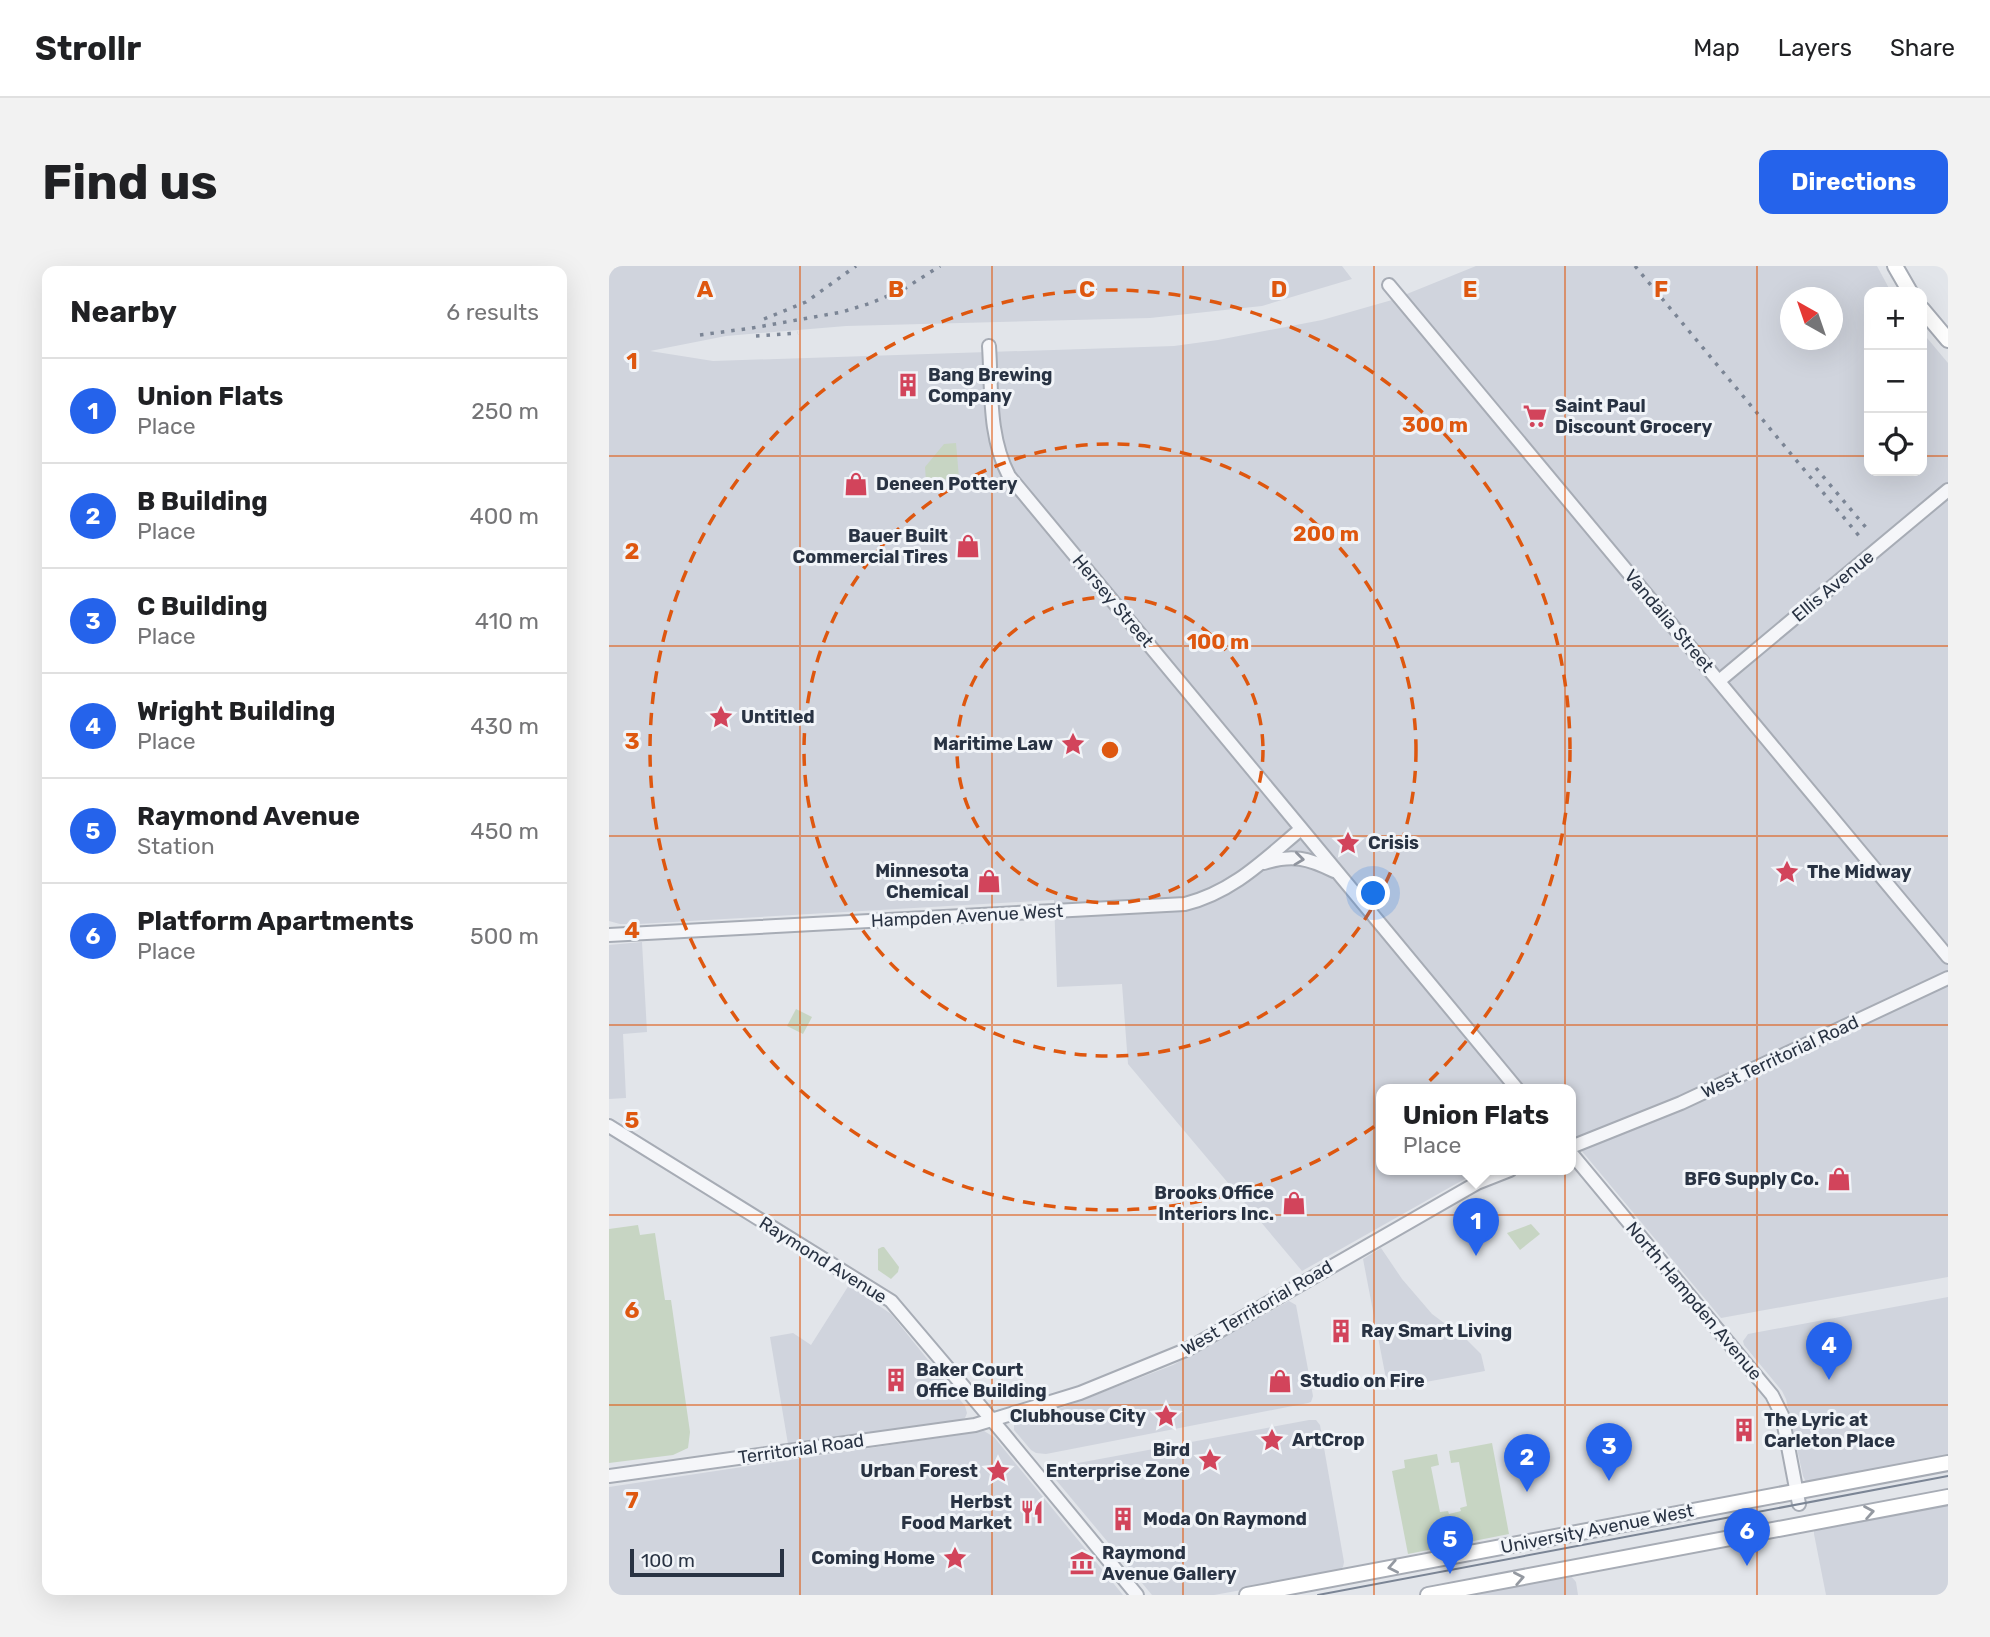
<!DOCTYPE html>
<meta charset="utf-8">
<style>
body{margin:0;font-family:Rubik,sans-serif;background:#f2f2f2;color:#202124}
.controls{position:absolute;right:21px;top:21px;display:grid;overflow:hidden;border-radius:14px;box-shadow:0 7px 28px #0002}
.controls button{width:63px;height:63px;display:grid;place-items:center;padding:0;border:0;border-bottom:2px solid #e0e0e0;background:#fff;color:#202124;font:35px sans-serif}
.compass{position:absolute;left:1171px;top:21px;width:63px;height:63px;border-radius:50%;background:#fff;box-shadow:0 7px 28px #0002;rotate:320deg}
.scale{position:absolute;left:21px;bottom:18px;width:154px;box-sizing:border-box;padding-left:7px;border:4px solid #293343;border-top:0;font-size:19px;line-height:24px;white-space:nowrap;color:#293343;-webkit-text-stroke:5px #f1f4f8;paint-order:stroke}
.you{position:absolute;left:765px;top:628px;width:24px;height:24px;margin:-18px;border:5px solid #fff;border-radius:50%;background:#1a73e8;box-shadow:0 0 0 10px #1a73e833}
.badge{display:grid;place-items:center;width:46px;height:46px;border-radius:50%;background:#2563eb;color:#fff;font-size:23px;font-weight:700}
.pin{position:absolute;translate:-50% -58px;filter:drop-shadow(0 2px 4px #0008)}
.pin::after{content:'';position:absolute;top:37px;width:24px;height:21px;background:inherit;clip-path:polygon(0 0,100% 0,50% 100%)}
.popup{position:absolute;left:767px;top:818px;width:200px;height:91px;box-sizing:border-box;display:grid;place-content:center;border-radius:14px;background:#fff;filter:drop-shadow(0 2px 5px #0005);font-size:23px;white-space:nowrap;color:#757577}
.popup b{font-size:26px;color:#202124}
.popup::after{content:'';position:absolute;left:50%;top:100%;margin-left:-14px;border:14px solid transparent;border-top-color:#fff}
.list{margin:0;padding:0;list-style:none}
h2{display:flex;justify-content:space-between;align-items:center;height:91px;margin:0;padding:0 28px;font-size:30px}
h2 small{font-size:23px;font-weight:400;color:#757577}
.list li{display:grid;grid-template-columns:46px 1fr auto;gap:21px;align-items:center;box-sizing:border-box;height:105px;padding:0 28px;border-top:2px solid #e0e0e0}
.list b{display:block;font-size:26px;white-space:nowrap}
.list p{margin:0;font-size:23px;white-space:nowrap;color:#757577}
.list em{font-size:23px;font-style:normal;color:#757577}
.icon{flex:none;width:38px;height:38px;fill:none;stroke:currentColor;stroke-width:2;stroke-linecap:round;stroke-linejoin:round}
.map{position:relative;flex:none;width:1339px;height:1329px;overflow:hidden;border-radius:14px}
header{display:flex;align-items:center;gap:42px;box-sizing:border-box;height:98px;padding:0 35px;background:#fff;border-bottom:2px solid #e0e0e0}
header strong{font-size:33px}
nav{display:flex;gap:38px;margin-inline-start:auto;font-size:24px}
.intro{display:flex;align-items:center;justify-content:space-between;box-sizing:border-box;height:168px;padding:0 42px}
h1{margin:0;font-size:49px}
.button{padding:18px 32px;border-radius:14px;background:#2563eb;color:#fff;font-size:24px;font-weight:700}
main{display:flex;gap:42px;padding:0 42px}
aside{flex:1;background:#fff;border-radius:14px;box-shadow:0 7px 28px #0002}
.map>svg:first-child{display:block}
.built{fill:#d0d4dd;fill-rule:evenodd}
.green{fill:#c7d5c3}
.lines{fill:none;stroke-linecap:round;stroke-linejoin:round}
.tertiary-casing{stroke:#a7acb5;stroke-width:16}
.secondary-casing{stroke:#a7acb5;stroke-width:18}
.tertiary{stroke:#f5f6f9;stroke-width:12}
.secondary{stroke:#fff;stroke-width:14}
.tram{stroke:#7b8595;stroke-width:2}
.rail{stroke:#7b8595;stroke-width:3.5;stroke-dasharray:3.5 7;stroke-linecap:butt}
.oneway{stroke:#8f949e}
.oneway2{stroke:#9499a1}
.grid{fill:none;stroke:#de570f;stroke-width:2;stroke-opacity:0.55}
.ring{fill:none;stroke:#de570f;stroke-width:3.5;stroke-dasharray:12 9}
.labels{text-anchor:middle;stroke-width:6;stroke-linejoin:round;paint-order:stroke}
.poi-label{font-size:18px;font-weight:bold;fill:#293343;stroke:#f1f4f8;text-anchor:start}
.street-label{font-size:18px;fill:#293343;stroke:#f1f4f8}
.grid-label{font-size:23px;text-anchor:middle;font-weight:bold;fill:#de570f;stroke:#f1f4f8;stroke-width:6;stroke-linejoin:round;paint-order:stroke}
.centre{fill:#de570f;stroke:#f1f4f8;stroke-width:3.5}
.ring-label{font-size:21px;text-anchor:middle;font-weight:bold;fill:#de570f;stroke:#f1f4f8;stroke-width:6;stroke-linejoin:round;paint-order:stroke}
</style>
<header>
<strong>Strollr</strong>
<nav><a>Map</a><a>Layers</a><a>Share</a></nav>
</header>
<div class="intro"><h1>Find us</h1><a class="button">Directions</a></div>
<main>
<aside>
<h2>Nearby<small>6 results</small></h2>
<ul class="list">
<li><span class="badge">1</span><div><b>Union Flats</b><p>Place</p></div><em>250 m</em></li>
<li><span class="badge">2</span><div><b>B Building</b><p>Place</p></div><em>400 m</em></li>
<li><span class="badge">3</span><div><b>C Building</b><p>Place</p></div><em>410 m</em></li>
<li><span class="badge">4</span><div><b>Wright Building</b><p>Place</p></div><em>430 m</em></li>
<li><span class="badge">5</span><div><b>Raymond Avenue</b><p>Station</p></div><em>450 m</em></li>
<li><span class="badge">6</span><div><b>Platform Apartments</b><p>Place</p></div><em>500 m</em></li>
</ul>
</aside>
<div class="map">
<svg width="1339" height="1329" viewBox="0 0 1339 1329">
<rect width="100%" height="100%" fill="#e2e5ea"/>
<!-- built -->
<g class="built">
<path d="M 0,0 L 733,0 L 743,13 L 653,40 L 541,52 L 237,60 L 117,70 L 41,85 L 104,95 L 565,80 L 609,74 L 713,54 L 783,34 L 867,0 L 1268,0 L 1282,26 L 1260,26 L 1260,205 L 1313,205 L 1313,66 L 1339,97 L 1339,1011 L 1112,1052 L 962,872 L 962,824 L 772,824 L 772,904 L 876,904 L 852,915 L 693,1005 L 519,798 L 513,718 L 448,721 L 445,634 L 29,658 L 11,658 L 0,655 ZM 1182,32 L 1224,32 L 1224,74 L 1182,74 Z"/>
<path d="M 33,676 L 38,766 L 14,768 L 17,832 L 0,833 L 0,679 Z"/>
<path d="M 772,982 L 793,1013 L 823,1048 L 858,1074 L 872,1088 L 876,1105 L 779,1123 L 754,993 Z"/>
<path d="M 240,1019 L 282,1048 L 356,1140 L 358,1147 L 356,1152 L 352,1154 L 179,1178 L 161,1071 L 184,1067 L 202,1079 Z"/>
<path d="M 1339,1031 L 1339,1192 L 1201,1218 L 1197,1216 L 1194,1210 L 1177,1133 L 1173,1125 L 1135,1079 L 1134,1075 L 1137,1071 L 1139,1068 Z"/>
<path d="M 680,1035 L 687,1039 L 704,1130 L 702,1136 L 699,1137 L 437,1188 L 427,1187 L 422,1184 L 405,1164 L 405,1158 L 411,1152 L 416,1153 L 455,1141 L 564,1099 Z"/>
<path d="M 700,1154 L 707,1154 L 711,1159 L 735,1296 L 734,1301 L 726,1307 L 605,1329 L 543,1329 L 447,1214 L 446,1210 L 449,1202 L 453,1200 Z"/>
<path d="M 375,1165 L 385,1171 L 514,1329 L 0,1329 L 0,1221 Z"/>
<path d="M 1339,1236 L 1339,1329 L 1217,1329 L 1205,1268 L 1205,1264 L 1210,1260 Z"/>
<path d="M 961,1309 L 967,1316 L 969,1329 L 844,1329 Z"/>
</g>
<!-- green -->
<g class="green">
<path d="M 347,177 L 350,212 L 317,215 L 316,201 L 335,178 Z"/>
<path d="M 187,743 L 203,751 L 194,768 L 178,760 Z"/>
<path d="M 922,958 L 931,968 L 911,984 L 898,967 Z"/>
<path d="M 29,959 L 31,969 L 46,967 L 56,1034 L 62,1034 L 81,1166 L 79,1182 L 64,1189 L 0,1197 L 0,963 Z"/>
<path d="M 273,981 L 275,981 L 290,1001 L 289,1006 L 282,1013 L 269,1004 L 269,983 Z"/>
<path d="M 883,1177 L 900,1268 L 799,1288 L 783,1205 L 796,1202 L 795,1194 L 828,1188 L 830,1199 L 822,1201 L 831,1246 L 839,1245 L 840,1248 L 852,1245 L 851,1242 L 858,1240 L 850,1196 L 842,1197 L 840,1185 Z"/>
</g>
<g class="lines">
<!-- tertiary casing -->
<g class="tertiary-casing">
<g id="tertiary">
<path d="M 780,19 L 1339,691"/>
<path d="M 380,80 C 383,124 379,170 400,210 L 909,824"/>
<path d="M 1110,415 L 1339,224"/>
<path d="M 655,597 C 683,588 699,592 725,605"/>
<path d="M 0,669 L 576,638 C 624,626 655,594 692,563"/>
<path d="M 0,860 L 282,1035 L 394,1167 L 528,1329"/>
<path d="M 962,881 L 1072,837 L 1339,712"/>
<path d="M 962,887 L 1163,1129 L 1173,1149 L 1190,1238"/>
<path d="M 0,1210 L 366,1159 L 471,1127 L 579,1083 L 868,917 L 901,904"/>
</g>
</g>
<!-- secondary casing -->
<g class="secondary-casing">
<g id="secondary">
<path d="M 1286,0 L 1301,26"/>
<path d="M 1313,43 L 1339,74"/>
<path d="M 638,1329 L 1339,1197"/>
<path d="M 819,1329 L 1339,1231"/>
</g>
</g>
<!-- tertiary -->
<use href="#tertiary" class="tertiary"/>
<!-- secondary -->
<use href="#secondary" class="secondary"/>
<!-- tram -->
<path class="tram" d="M 709,1329 L 1339,1210"/>
<!-- rail -->
<g class="rail">
<path d="M 1026,0 L 1251,271"/>
<path d="M 155,53 L 197,36 L 247,0"/>
<path d="M 91,69 L 143,62 L 233,46 L 262,37 L 295,23 L 331,0"/>
<path d="M 147,70 L 189,67"/>
<path d="M 1207,202 L 1259,264"/>
</g>
</g>
<!-- one-way arrows -->
<defs><path id="oneway-chevron" d="M-2-3.5L2.5 0L-2 3.5" fill="none" stroke-width="1.6" stroke-linecap="round" stroke-linejoin="round" transform="scale(1.75)"/></defs>
<use class="oneway" href="#oneway-chevron" transform="translate(690 593) rotate(7)"/>
<g class="oneway2">
<use href="#oneway-chevron" transform="translate(1260 1246) rotate(-10)"/>
<use href="#oneway-chevron" transform="translate(784 1301) rotate(169)"/>
<use href="#oneway-chevron" transform="translate(910 1312) rotate(-11)"/>
</g>
<!-- grid -->
<path class="grid" d="M 191,0 L 191,1329M 383,0 L 383,1329M 574,0 L 574,1329M 765,0 L 765,1329M 956,0 L 956,1329M 1148,0 L 1148,1329M 0,190 L 1260,190M 1313,190 L 1339,190M 0,380 L 1339,380M 0,570 L 1339,570M 0,759 L 1339,759M 0,949 L 1339,949M 0,1139 L 1339,1139"/>
<!-- distance rings -->
<g class="ring">
<circle cx="501" cy="484" r="153"/>
<circle cx="501" cy="484" r="306"/>
<circle cx="501" cy="484" r="460"/>
</g>
<!-- icons -->
<defs>
<g id="building-bare" transform="scale(1.89)"><path d="M-4-6H4V6H1V3H-1V6H-4ZM-2.5-4.3h1.7v1.8h-1.7ZM.8-4.3h1.7v1.8H.8ZM-2.5-1h1.7V.8h-1.7ZM.8-1h1.7V.8H.8Z" fill="#d2445b" stroke="#f1f4f8" stroke-width="2.5" paint-order="stroke"/></g>
<g id="supermarket-bare" transform="scale(1.89)"><path d="M-6-5.5h2.5l.6 2H6L4.5 2H-2.5L-4.4-4H-6ZM-1.5 3.2a1.3 1.3 0 1 0 .1 0ZM3 3.2a1.3 1.3 0 1 0 .1 0Z" fill="#d2445b" stroke="#f1f4f8" stroke-width="2.5" paint-order="stroke"/></g>
<g id="shop-bare" transform="scale(1.89)"><path d="M-5-2.5h2.3a2.7 3.5 0 0 1 5.4 0H5L5.5 6h-11ZM-1.5-2.5h3a1.5 2.3 0 0 0-3 0Z" fill="#d2445b" stroke="#f1f4f8" stroke-width="2.5" paint-order="stroke"/></g>
<g id="sight-bare" transform="scale(1.89)"><path d="M0-6L1.8-2.2L6-1.7L2.9 1.2L3.7 5.4L0 3.3L-3.7 5.4L-2.9 1.2L-6-1.7L-1.8-2.2Z" fill="#d2445b" stroke="#f1f4f8" stroke-width="2.5" paint-order="stroke"/></g>
<g id="restaurant-bare" transform="scale(1.89)"><path d="M-5-6h1v4h1v-4h1v4h1v-4h1v5L-1.5 .5V6h-2V.5L-5-1ZM5-6V6H3V1.5H1.5Q1.5-4 5-6Z" fill="#d2445b" stroke="#f1f4f8" stroke-width="2.5" paint-order="stroke"/></g>
<g id="museum-bare" transform="scale(1.89)"><path d="M0-6L6-3V-2H-6V-3ZM-5-1h2V3h-2ZM-1-1h2V3h-2ZM3-1h2V3H3ZM-6 4H6V6H-6Z" fill="#d2445b" stroke="#f1f4f8" stroke-width="2.5" paint-order="stroke"/></g>
</defs>
<g fill-rule="evenodd">
<use href="#building-bare" x="299" y="119"/>
<use href="#supermarket-bare" x="926" y="150"/>
<use href="#shop-bare" x="247" y="218"/>
<use href="#shop-bare" x="359" y="280"/>
<use href="#sight-bare" x="112" y="451"/>
<use href="#sight-bare" x="464" y="478"/>
<use href="#sight-bare" x="739" y="577"/>
<use href="#sight-bare" x="1178" y="606"/>
<use href="#shop-bare" x="380" y="615"/>
<use href="#shop-bare" x="1230" y="913"/>
<use href="#shop-bare" x="685" y="937"/>
<use href="#building-bare" x="732" y="1065"/>
<use href="#building-bare" x="287" y="1114"/>
<use href="#shop-bare" x="671" y="1115"/>
<use href="#sight-bare" x="557" y="1150"/>
<use href="#building-bare" x="1135" y="1164"/>
<use href="#sight-bare" x="663" y="1174"/>
<use href="#sight-bare" x="601" y="1194"/>
<use href="#sight-bare" x="389" y="1205"/>
<use href="#restaurant-bare" x="423" y="1246"/>
<use href="#building-bare" x="514" y="1253"/>
<use href="#sight-bare" x="346" y="1292"/>
<use href="#museum-bare" x="473" y="1297"/>
</g>
<g class="labels">
<!-- poi labels -->
<g class="poi-label">
<text x="319" y="115">Bang Brewing<tspan x="319" dy="21">Company</tspan></text>
<text x="946" y="146">Saint Paul<tspan x="946" dy="21">Discount Grocery</tspan></text>
<text x="267" y="224">Deneen Pottery</text>
<text x="339" y="276" text-anchor="end">Bauer Built<tspan x="339" dy="21">Commercial Tires</tspan></text>
<text x="132" y="457">Untitled</text>
<text x="444" y="484" text-anchor="end">Maritime Law</text>
<text x="759" y="583">Crisis</text>
<text x="360" y="611" text-anchor="end">Minnesota<tspan x="360" dy="21">Chemical</tspan></text>
<text x="1198" y="612">The Midway</text>
<text x="1210" y="919" text-anchor="end">BFG Supply Co.</text>
<text x="665" y="933" text-anchor="end">Brooks Office<tspan x="665" dy="21">Interiors Inc.</tspan></text>
<text x="752" y="1071">Ray Smart Living</text>
<text x="307" y="1110">Baker Court<tspan x="307" dy="21">Office Building</tspan></text>
<text x="691" y="1121">Studio on Fire</text>
<text x="537" y="1156" text-anchor="end">Clubhouse City</text>
<text x="1155" y="1160">The Lyric at<tspan x="1155" dy="21">Carleton Place</tspan></text>
<text x="683" y="1180">ArtCrop</text>
<text x="581" y="1190" text-anchor="end">Bird<tspan x="581" dy="21">Enterprise Zone</tspan></text>
<text x="369" y="1211" text-anchor="end">Urban Forest</text>
<text x="403" y="1242" text-anchor="end">Herbst<tspan x="403" dy="21">Food Market</tspan></text>
<text x="534" y="1259">Moda On Raymond</text>
<text x="493" y="1293">Raymond<tspan x="493" dy="21">Avenue Gallery</tspan></text>
<text x="326" y="1298" text-anchor="end">Coming Home</text>
</g>
<!-- street labels -->
<g class="street-label">
<text transform="translate(1224 320) rotate(-40)" y="6">Ellis Avenue</text>
<text transform="translate(504 335) rotate(50)" y="6">Hersey Street</text>
<text transform="translate(1060 355) rotate(50)" y="6">Vandalia Street</text>
<text transform="translate(358 650) rotate(-3)" y="6">Hampden Avenue West</text>
<text transform="translate(1171 791) rotate(-25)" y="6">West Territorial Road</text>
<text transform="translate(214 994) rotate(32)" y="6">Raymond Avenue</text>
<text transform="translate(1085 1035) rotate(50)" y="6">North Hampden Avenue</text>
<text transform="translate(648 1042) rotate(-30)" y="6">West Territorial Road</text>
<text transform="translate(192 1183) rotate(-8)" y="6">Territorial Road</text>
<text transform="translate(988 1263) rotate(-11)" y="6">University Avenue West</text>
</g>
</g>
<g class="grid-label">
<text x="96" y="31">A</text>
<text x="287" y="31">B</text>
<text x="478" y="31">C</text>
<text x="670" y="31">D</text>
<text x="861" y="31">E</text>
<text x="1052" y="31">F</text>
<text x="23" y="103">1</text>
<text x="23" y="293">2</text>
<text x="23" y="483">3</text>
<text x="23" y="672">4</text>
<text x="23" y="862">5</text>
<text x="23" y="1052">6</text>
<text x="23" y="1242">7</text>
</g>
<circle cx="501" cy="484" r="10" class="centre"/>
<g class="ring-label">
<text x="826" y="166">300 m</text>
<text x="717" y="275">200 m</text>
<text x="609" y="383">100 m</text>
</g>
</svg>
<div class="controls">
<button>+</button>
<button>−</button>
<button><svg class="icon" aria-label="locate" viewBox="0 0 24 24"><circle cx="12" cy="12" r="6"/><path d="M12 2v4M12 18v4M2 12h4M18 12h4"/></svg></button>
</div>
<svg class="compass" viewBox="-18 -18 36 36"><path d="M0-13l5 13h-10z" fill="#e53935"/><path d="M0 13l5-13h-10z" fill="#757577"/></svg>
<div class="scale">100 m</div>
<div class="you"></div>
<div class="pin badge" style="left:867px;top:990px">1</div>
<div class="popup"><b>Union Flats</b>Place</div>
<div class="pin badge" style="left:918px;top:1226px">2</div>
<div class="pin badge" style="left:1000px;top:1215px">3</div>
<div class="pin badge" style="left:1220px;top:1114px">4</div>
<div class="pin badge" style="left:841px;top:1308px">5</div>
<div class="pin badge" style="left:1138px;top:1300px">6</div>
</div>
</main>
